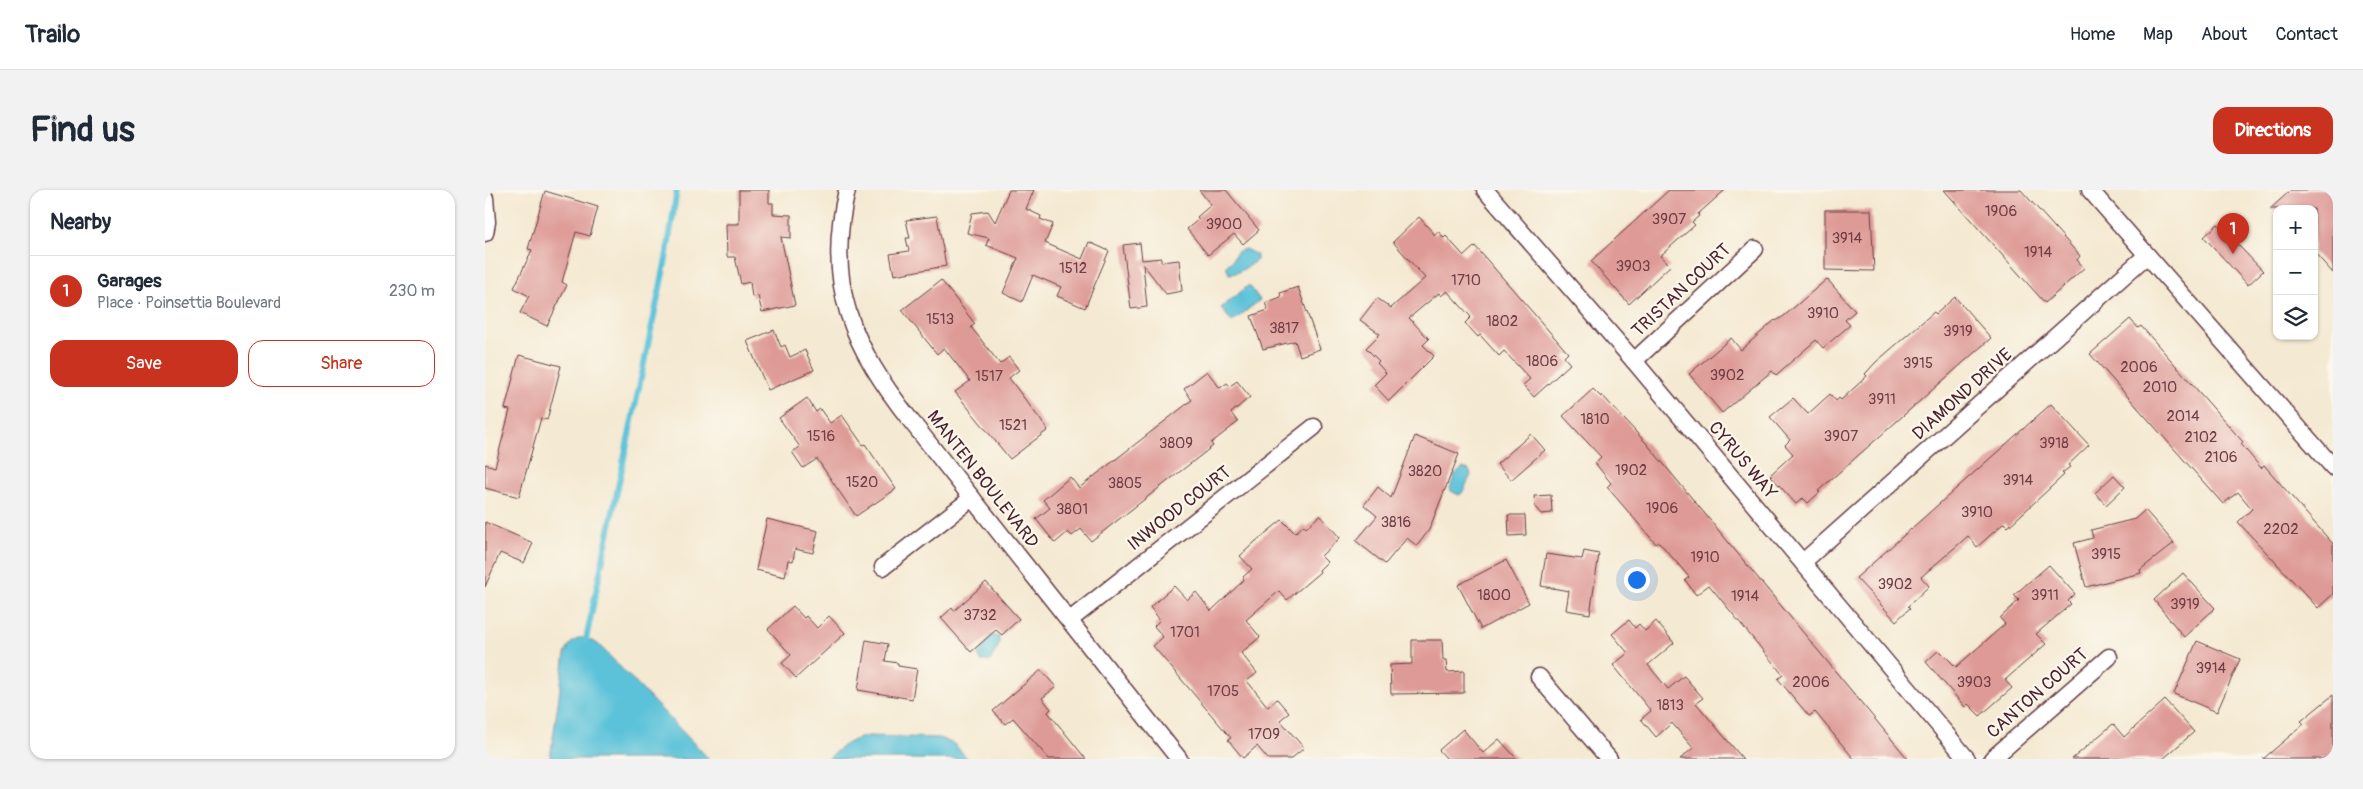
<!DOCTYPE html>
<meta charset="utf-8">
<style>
body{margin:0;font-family:Pangolin,sans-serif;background:#f2f2f3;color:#1f2937}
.controls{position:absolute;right:15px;top:15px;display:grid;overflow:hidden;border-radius:10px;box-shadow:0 1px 4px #0004}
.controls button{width:45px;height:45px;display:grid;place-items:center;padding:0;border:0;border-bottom:1px solid #e0e1e3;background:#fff;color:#1f2937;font:25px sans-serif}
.you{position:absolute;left:1151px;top:389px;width:18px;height:18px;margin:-12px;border:4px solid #fff;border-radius:50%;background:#1a73e8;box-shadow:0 0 0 8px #1a73e833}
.badge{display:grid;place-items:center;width:32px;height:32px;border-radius:50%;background:#c8321e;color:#fff;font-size:16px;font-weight:700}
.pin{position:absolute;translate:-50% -41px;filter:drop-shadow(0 1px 2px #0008)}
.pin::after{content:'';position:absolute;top:26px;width:18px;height:15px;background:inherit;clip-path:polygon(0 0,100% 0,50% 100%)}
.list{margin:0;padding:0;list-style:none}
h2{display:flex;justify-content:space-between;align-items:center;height:65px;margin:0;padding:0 20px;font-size:21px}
h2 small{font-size:16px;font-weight:400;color:#747a83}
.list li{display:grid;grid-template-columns:32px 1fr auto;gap:15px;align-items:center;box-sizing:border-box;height:70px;padding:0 20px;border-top:1px solid #e0e1e3}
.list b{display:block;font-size:19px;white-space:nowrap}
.list p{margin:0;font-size:16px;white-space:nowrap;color:#747a83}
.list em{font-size:16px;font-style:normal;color:#747a83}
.actions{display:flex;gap:10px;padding:15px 20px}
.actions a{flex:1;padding:11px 0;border:1px solid #c8321e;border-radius:15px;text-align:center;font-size:18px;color:#c8321e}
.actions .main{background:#c8321e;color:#fff}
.icon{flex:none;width:28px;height:28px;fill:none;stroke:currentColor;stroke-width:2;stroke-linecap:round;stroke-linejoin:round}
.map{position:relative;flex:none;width:1848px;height:569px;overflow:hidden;border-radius:15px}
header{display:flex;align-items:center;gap:30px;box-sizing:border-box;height:70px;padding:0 25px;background:#fff;border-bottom:1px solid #e0e1e3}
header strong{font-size:24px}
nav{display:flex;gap:28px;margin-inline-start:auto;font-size:18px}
.intro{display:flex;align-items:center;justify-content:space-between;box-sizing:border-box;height:120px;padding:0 30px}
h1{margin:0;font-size:35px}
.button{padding:12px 22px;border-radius:15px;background:#c8321e;color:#fff;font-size:18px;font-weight:700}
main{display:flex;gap:30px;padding:0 30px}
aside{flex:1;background:#fff;border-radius:15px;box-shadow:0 1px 4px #0004}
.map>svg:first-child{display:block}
.water{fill:#5cc2d9;stroke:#537082}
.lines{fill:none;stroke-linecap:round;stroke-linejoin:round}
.stream{stroke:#5cc2d9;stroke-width:6}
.building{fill:#de9a96}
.minor-casing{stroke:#643d44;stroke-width:19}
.minor{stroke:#fff;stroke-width:16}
.labels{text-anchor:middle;stroke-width:4.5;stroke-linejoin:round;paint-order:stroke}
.number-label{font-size:15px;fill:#6f3e46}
.street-label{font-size:18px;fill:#4a1f2b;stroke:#fbf7ec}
</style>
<header>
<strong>Trailo</strong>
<nav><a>Home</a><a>Map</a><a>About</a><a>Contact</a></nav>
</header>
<div class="intro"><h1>Find us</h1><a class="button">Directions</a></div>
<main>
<aside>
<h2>Nearby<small></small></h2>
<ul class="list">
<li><span class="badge">1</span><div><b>Garages</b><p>Place · Poinsettia Boulevard</p></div><em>230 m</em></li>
</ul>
<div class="actions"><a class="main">Save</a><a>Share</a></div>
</aside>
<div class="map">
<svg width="1848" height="569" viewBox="0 0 1848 569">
<rect width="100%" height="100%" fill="#fbf7ec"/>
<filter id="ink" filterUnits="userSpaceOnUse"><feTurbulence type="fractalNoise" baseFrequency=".02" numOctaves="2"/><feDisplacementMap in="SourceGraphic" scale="10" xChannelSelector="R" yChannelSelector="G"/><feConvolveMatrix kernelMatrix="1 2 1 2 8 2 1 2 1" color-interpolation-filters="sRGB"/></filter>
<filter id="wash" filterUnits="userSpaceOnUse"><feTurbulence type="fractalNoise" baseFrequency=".0096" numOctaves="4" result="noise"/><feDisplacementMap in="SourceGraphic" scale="20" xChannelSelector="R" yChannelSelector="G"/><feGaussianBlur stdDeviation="1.12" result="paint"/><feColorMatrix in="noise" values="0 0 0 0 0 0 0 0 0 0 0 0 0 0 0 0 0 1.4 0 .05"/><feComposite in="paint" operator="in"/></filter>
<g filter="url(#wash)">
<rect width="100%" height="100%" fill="#f4e9d2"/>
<!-- water -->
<g class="water">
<path d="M 760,59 L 772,65 L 772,70 C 764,75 755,84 744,84 L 741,76 L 747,71 L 752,62 Z"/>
<path d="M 764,95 L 775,110 L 747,132 L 736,118 Z"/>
<path d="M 978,278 L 984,280 L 986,285 L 977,303 L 974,305 L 966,301 L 965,298 L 970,284 Z"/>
<path d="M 506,445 L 514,447 L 514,455 L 505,471 L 496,471 L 493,465 Z"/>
<path d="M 94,448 L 101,448 L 113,454 L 224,569 L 65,569 L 80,464 L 85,454 Z"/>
<path d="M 383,546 L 454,548 L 469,554 L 483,569 L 343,569 C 355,557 366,549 383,546 Z"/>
</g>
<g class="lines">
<!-- stream -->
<path class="stream" d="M 100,454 L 181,69 L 192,0"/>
</g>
<g id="blocks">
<!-- building -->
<g class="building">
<path d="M 254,0 L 284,0 L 284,13 L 288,13 L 288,24 L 306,25 L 306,48 L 296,47 L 310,115 L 277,122 L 273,106 L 267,107 L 265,92 L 256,94 L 250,67 L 242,67 L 241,34 L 254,34 Z"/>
<path d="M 524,0 L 549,0 L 541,19 L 556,26 L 555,29 L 568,34 L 560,53 L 597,69 L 604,52 L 624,61 L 600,118 L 572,106 L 576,97 L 548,85 L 537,112 L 518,103 L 533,68 L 501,55 L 504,48 L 482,43 L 487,23 L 503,21 L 510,32 Z"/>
<path d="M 714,0 L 741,0 L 774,40 L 758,54 L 749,44 L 723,65 L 702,39 L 714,29 L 712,27 L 726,15 Z"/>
<path d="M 1184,0 L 1240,0 L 1213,24 L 1214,26 L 1207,32 L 1210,35 L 1175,66 L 1185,76 L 1144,114 L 1106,71 Z"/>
<path d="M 1459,0 L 1536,0 L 1595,66 L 1592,70 L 1599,78 L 1560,113 Z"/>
<path d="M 1806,0 L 1848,0 L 1848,83 L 1829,62 L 1829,19 L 1785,19 Z"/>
<path d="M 60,1 L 113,17 L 105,46 L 91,42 L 77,92 L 82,95 L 62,136 L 35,123 L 44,106 L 29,98 L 47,60 L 43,59 Z"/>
<path d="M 1340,20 L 1386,20 L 1389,81 L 1340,80 Z"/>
<path d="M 452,26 L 461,76 L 409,85 L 405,64 L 424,61 L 421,48 L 425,48 L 421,30 Z"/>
<path d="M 934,27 L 950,45 L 953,41 L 959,48 L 961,46 L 979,66 L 990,56 L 1083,163 L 1079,167 L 1085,174 L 1049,207 L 1038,195 L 1045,189 L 1019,161 L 1014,166 L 995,145 L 993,147 L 980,133 L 986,127 L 962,101 L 956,106 L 954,103 L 924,128 L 944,149 L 938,155 L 949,166 L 904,211 L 889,195 L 901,183 L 892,173 L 894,171 L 881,158 L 895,144 L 875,130 L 892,108 L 906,118 L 940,88 L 908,52 Z"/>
<path d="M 1733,34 L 1778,81 L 1763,95 L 1719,47 Z"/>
<path d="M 655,53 L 657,70 L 676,68 L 676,72 L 694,70 L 697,101 L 681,104 L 658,74 L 662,117 L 646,119 L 638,55 Z"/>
<path d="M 1342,89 L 1370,121 L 1360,130 L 1365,135 L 1338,158 L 1331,150 L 1291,185 L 1287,181 L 1237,223 L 1204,184 L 1246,148 L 1256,160 L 1290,130 L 1291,131 L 1299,126 Z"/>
<path d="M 456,90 L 490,134 L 486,137 L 515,174 L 524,167 L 534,180 L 524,188 L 563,240 L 525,269 L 470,202 L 485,191 L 459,158 L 452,164 L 417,120 Z"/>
<path d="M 813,97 L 835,159 L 815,166 L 810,151 L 778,159 L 766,126 L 783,120 L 780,113 L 796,107 L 795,103 Z"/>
<path d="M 1470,107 L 1506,148 L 1333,301 L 1335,302 L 1323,313 L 1318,308 L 1311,314 L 1285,285 L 1308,264 L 1300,255 L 1305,250 L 1285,227 L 1308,208 L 1323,224 L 1345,204 L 1351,211 L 1354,208 L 1356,210 L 1382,186 L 1380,184 L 1391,172 L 1449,122 L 1451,124 Z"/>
<path d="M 1645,129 L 1653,138 L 1656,136 L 1758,252 L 1756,254 L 1776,278 L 1779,275 L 1848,354 L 1848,404 L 1833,418 L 1753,332 L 1767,319 L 1753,302 L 1738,314 L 1605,164 Z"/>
<path d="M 289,140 L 296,157 L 300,155 L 305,167 L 320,160 L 329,180 L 283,200 L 262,151 Z"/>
<path d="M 34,165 L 76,176 L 62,230 L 56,228 L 34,307 L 0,298 L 0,274 L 10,277 L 25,220 L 20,219 Z"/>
<path d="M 722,181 L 735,198 L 742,193 L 745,196 L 752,191 L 765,207 L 746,223 L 753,232 L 726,253 L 728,256 L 606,351 L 596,339 L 587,346 L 583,342 L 570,353 L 551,329 L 565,318 L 558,310 L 585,287 L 594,298 L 707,210 L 699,199 Z"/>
<path d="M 1108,199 L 1116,207 L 1117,205 L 1162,254 L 1423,569 L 1369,569 L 1330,522 L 1324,526 L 1293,489 L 1298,485 L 1224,395 L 1211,405 L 1200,390 L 1204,387 L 1174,352 L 1171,354 L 1122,297 L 1126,293 L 1110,273 L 1116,267 L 1078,226 Z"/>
<path d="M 322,208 L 331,222 L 335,219 L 345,233 L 357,225 L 378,255 L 380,254 L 411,299 L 371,326 L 332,269 L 318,278 L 307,262 L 315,257 L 294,228 Z"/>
<path d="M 1566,214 L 1604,255 L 1583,275 L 1585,277 L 1577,283 L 1579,285 L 1523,337 L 1519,333 L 1492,357 L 1483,346 L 1436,387 L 1444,396 L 1423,416 L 1425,418 L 1411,431 L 1371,388 Z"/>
<path d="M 1046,244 L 1060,260 L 1026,290 L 1012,274 Z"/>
<path d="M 930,246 L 974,264 L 944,340 L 932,356 L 922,348 L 900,374 L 871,351 L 892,326 L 879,315 L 893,297 L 906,308 Z"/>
<path d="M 1629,285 L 1640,297 L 1621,315 L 1610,303 Z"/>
<path d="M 1066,305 L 1067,323 L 1056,324 L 1050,317 L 1049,306 Z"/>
<path d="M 1660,320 L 1689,353 L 1655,380 L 1656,383 L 1601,397 L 1589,353 L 1608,348 L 1606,340 L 1650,329 Z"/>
<path d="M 835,325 L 855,348 L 836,366 L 842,372 L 834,380 L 835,382 L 802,410 L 794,401 L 761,430 L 775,447 L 756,463 L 772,483 L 762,491 L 783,517 L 792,509 L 804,523 L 795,530 L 819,558 L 806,569 L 783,569 L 772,556 L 758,568 L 743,550 L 746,548 L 668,456 L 678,447 L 669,436 L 675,430 L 665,417 L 689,396 L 702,410 L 711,402 L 726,421 L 759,390 L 758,387 L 767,379 L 755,366 L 771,351 L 797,330 L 810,343 L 819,335 L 821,338 Z"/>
<path d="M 1023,325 L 1040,325 L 1041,345 L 1024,346 Z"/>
<path d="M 282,329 L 333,341 L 328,363 L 310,359 L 308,371 L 303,370 L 300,387 L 271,380 Z"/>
<path d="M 0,332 L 48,353 L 39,373 L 15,363 L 0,397 Z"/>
<path d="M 1099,361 L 1114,364 L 1105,424 L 1081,420 L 1084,401 L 1056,396 L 1061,364 L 1097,369 Z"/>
<path d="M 1021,370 L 1044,413 L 996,439 L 973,395 Z"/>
<path d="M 1564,375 L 1590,404 L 1583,411 L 1586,414 L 1551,444 L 1561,454 L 1520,490 L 1527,498 L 1495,526 L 1483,514 L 1480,517 L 1441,472 L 1454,460 L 1471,477 L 1520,434 L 1515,428 L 1534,410 L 1529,405 Z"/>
<path d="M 1698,383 L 1730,418 L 1699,447 L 1669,410 Z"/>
<path d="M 501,392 L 534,429 L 517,445 L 511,440 L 486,462 L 456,428 L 467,418 L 469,421 Z"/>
<path d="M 308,416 L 319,428 L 321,426 L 332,438 L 344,426 L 360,443 L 311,488 L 297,473 L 306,465 L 283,439 Z"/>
<path d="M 1144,430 L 1150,438 L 1154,434 L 1160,441 L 1171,431 L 1189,453 L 1163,475 L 1183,499 L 1199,486 L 1218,508 L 1211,513 L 1258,569 L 1195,569 L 1208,558 L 1187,533 L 1171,547 L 1156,529 L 1166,521 L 1128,475 L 1143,463 L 1127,444 Z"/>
<path d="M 381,450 L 403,454 L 400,471 L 413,473 L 413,476 L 432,479 L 427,509 L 373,500 Z"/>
<path d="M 927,450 L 957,450 L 958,470 L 961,470 L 962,482 L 979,481 L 979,503 L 906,504 L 905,475 L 927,474 Z"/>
<path d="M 1712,451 L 1755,469 L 1732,522 L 1689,504 Z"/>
<path d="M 556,480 L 571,497 L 557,508 L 566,519 L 563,522 L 601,569 L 564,569 L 528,528 L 520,534 L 508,521 Z"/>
<path d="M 1848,505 L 1848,569 L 1778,569 L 1819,534 L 1816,531 Z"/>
<path d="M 1680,510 L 1709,542 L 1678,569 L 1587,569 L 1628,534 L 1639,547 Z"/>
<path d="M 978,539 L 998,563 L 1014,549 L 1032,569 L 962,569 L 954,560 Z"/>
</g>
</g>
</g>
<g filter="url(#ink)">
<use href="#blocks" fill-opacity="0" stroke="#643d44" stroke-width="1"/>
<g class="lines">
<!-- minor casing -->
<g class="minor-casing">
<g id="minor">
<path d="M 362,0 C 339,96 368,157 426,231 L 694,569"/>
<path d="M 1000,0 L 1149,171 L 1482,569"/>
<path d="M 1605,0 L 1848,277"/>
<path d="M 0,8 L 2,32 L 0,43"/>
<path d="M 1149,171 L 1270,59"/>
<path d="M 1318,372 L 1662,65"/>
<path d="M 398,377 L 487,308"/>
<path d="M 585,430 L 829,237"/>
<path d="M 1054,487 L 1124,569"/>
<path d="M 1507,569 L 1624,467"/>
</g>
</g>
<!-- minor -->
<use href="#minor" class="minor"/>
</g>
</g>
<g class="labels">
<!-- number labels -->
<g class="number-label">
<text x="1516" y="26">1906</text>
<text x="1184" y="34">3907</text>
<text x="739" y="39">3900</text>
<text x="1362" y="53">3914</text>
<text x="1553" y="67">1914</text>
<text x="1148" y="81">3903</text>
<text x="588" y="83">1512</text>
<text x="981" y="95">1710</text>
<text x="1338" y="128">3910</text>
<text x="455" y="134">1513</text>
<text x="1017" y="136">1802</text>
<text x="799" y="143">3817</text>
<text x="1473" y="146">3919</text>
<text x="1057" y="176">1806</text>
<text x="1433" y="178">3915</text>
<text x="1654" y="182">2006</text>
<text x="1242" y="190">3902</text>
<text x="504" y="191">1517</text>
<text x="1675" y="202">2010</text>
<text x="1397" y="214">3911</text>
<text x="1698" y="231">2014</text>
<text x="1110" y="234">1810</text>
<text x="528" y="240">1521</text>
<text x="336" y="251">1516</text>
<text x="1356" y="251">3907</text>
<text x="1716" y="252">2102</text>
<text x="691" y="258">3809</text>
<text x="1569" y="258">3918</text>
<text x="1736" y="272">2106</text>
<text x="1146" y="285">1902</text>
<text x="940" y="286">3820</text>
<text x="1533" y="295">3914</text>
<text x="377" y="297">1520</text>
<text x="640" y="298">3805</text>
<text x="1177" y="323">1906</text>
<text x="587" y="324">3801</text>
<text x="1492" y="327">3910</text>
<text x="911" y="337">3816</text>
<text x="1796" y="344">2202</text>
<text x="1621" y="369">3915</text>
<text x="1220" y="372">1910</text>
<text x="1410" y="399">3902</text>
<text x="1009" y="410">1800</text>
<text x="1560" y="410">3911</text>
<text x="1260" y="411">1914</text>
<text x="1700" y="419">3919</text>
<text x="495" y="430">3732</text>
<text x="700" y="447">1701</text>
<text x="1726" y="483">3914</text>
<text x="1326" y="497">2006</text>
<text x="1489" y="497">3903</text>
<text x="738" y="506">1705</text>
<text x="1185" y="520">1813</text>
<text x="779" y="549">1709</text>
</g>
<!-- street labels -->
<g class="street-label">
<text transform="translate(1196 100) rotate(-43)" y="6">TRISTAN COURT</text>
<text transform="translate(1477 204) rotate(-42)" y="6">DIAMOND DRIVE</text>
<text transform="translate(1258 270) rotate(50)" y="6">CYRUS WAY</text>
<text transform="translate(498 289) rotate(52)" y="6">MANTEN BOULEVARD</text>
<text transform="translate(694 318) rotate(-38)" y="6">INWOOD COURT</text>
<text transform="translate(1552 503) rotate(-41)" y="6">CANTON COURT</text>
</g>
</g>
</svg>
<div class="controls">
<button>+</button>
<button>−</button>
<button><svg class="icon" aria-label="layers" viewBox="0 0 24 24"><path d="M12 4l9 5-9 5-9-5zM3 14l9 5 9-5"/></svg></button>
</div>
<div class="you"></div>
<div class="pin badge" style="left:1748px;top:64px">1</div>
</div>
</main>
